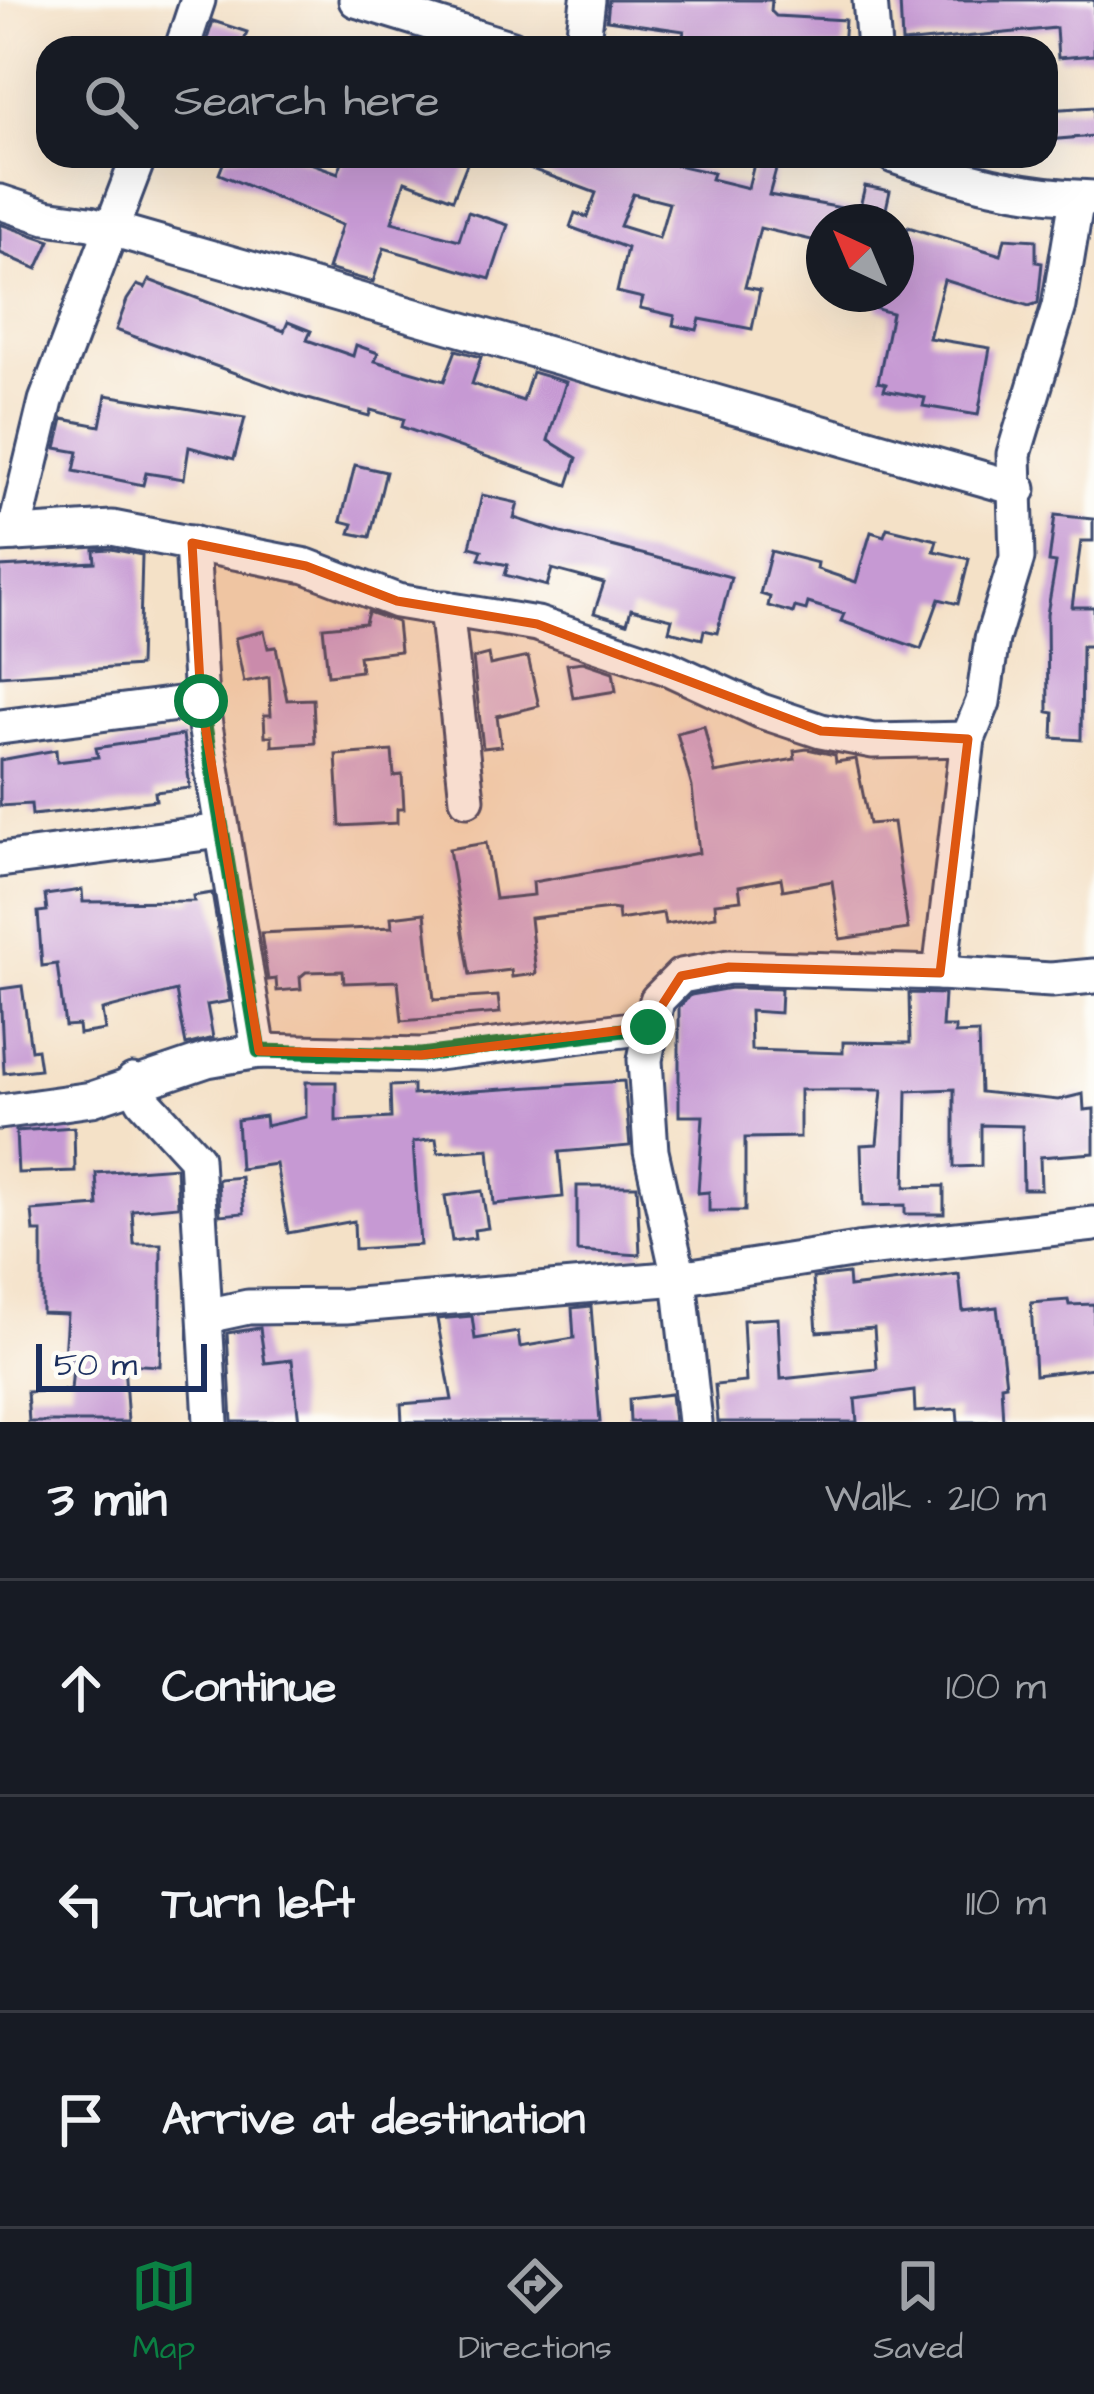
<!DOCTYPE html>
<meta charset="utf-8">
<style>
body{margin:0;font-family:"Architects Daughter",sans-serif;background:#242831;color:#f1f3f6}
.compass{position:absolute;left:806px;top:204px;width:108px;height:108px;border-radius:50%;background:#171b24;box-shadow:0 12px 48px #0002;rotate:316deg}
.scale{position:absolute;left:36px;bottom:30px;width:171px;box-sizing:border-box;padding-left:12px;border:6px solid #1b2f5e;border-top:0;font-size:33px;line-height:42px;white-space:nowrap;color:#1b2f5e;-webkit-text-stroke:9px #fdfcf7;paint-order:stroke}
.stop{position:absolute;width:36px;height:36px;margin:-27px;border:9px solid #0b8043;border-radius:50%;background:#fff}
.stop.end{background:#0b8043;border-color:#fff;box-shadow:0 3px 12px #0008}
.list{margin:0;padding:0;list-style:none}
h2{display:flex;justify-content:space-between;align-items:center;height:156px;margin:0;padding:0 48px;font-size:51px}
h2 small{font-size:39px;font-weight:400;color:#9ea1a6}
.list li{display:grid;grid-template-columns:78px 1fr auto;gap:36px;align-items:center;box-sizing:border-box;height:216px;padding:0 48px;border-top:3px solid #363941}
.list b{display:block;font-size:45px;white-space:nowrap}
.list em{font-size:39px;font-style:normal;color:#9ea1a6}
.icon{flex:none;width:66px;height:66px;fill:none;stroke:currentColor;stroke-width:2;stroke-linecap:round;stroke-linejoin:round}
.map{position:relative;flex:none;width:1094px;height:1422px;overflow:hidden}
.search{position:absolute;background:#171b24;box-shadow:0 12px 48px #0002;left:36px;right:36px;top:36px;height:132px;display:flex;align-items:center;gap:30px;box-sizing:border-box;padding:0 42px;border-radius:36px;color:#9ea1a6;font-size:45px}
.sheet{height:804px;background:#171b24}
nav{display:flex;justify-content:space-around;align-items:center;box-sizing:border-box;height:168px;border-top:3px solid #363941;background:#171b24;font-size:33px;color:#9ea1a6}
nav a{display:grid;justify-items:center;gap:6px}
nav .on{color:#0b8043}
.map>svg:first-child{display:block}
.building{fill:#c699d3;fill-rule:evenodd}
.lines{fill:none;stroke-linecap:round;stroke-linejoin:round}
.minor-casing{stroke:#3c4a6e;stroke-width:39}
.minor{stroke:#fff;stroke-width:33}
.route{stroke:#0b8043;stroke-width:15}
.marked{fill:#de5710;fill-opacity:0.2;stroke:#de5710;stroke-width:9;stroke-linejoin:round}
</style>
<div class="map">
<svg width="1094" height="1422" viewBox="0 0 1094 1422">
<rect width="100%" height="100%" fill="#fdfcf7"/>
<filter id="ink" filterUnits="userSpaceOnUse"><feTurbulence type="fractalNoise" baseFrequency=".00833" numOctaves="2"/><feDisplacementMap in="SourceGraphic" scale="24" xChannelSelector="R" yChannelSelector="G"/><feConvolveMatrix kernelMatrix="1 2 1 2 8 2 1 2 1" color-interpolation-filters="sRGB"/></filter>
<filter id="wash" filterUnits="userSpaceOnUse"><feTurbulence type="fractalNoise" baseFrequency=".004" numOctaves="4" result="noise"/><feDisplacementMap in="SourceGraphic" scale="48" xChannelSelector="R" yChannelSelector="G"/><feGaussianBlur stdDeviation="2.7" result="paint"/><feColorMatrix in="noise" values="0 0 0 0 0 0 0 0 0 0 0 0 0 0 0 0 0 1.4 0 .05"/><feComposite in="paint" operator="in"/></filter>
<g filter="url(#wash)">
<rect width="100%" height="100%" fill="#f4e1c7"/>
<g id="blocks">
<!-- building -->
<g class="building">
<path d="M 609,0 L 772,0 L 771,11 L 776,16 L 845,20 L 843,48 L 690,48 L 691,38 L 683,36 L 684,31 L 607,20 Z"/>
<path d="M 900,0 L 1094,0 L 1094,55 L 1058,58 L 1056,28 L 902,43 Z"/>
<path d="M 213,21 L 247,32 L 242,48 L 204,48 Z"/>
<path d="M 1094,107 L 1094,136 L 1046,140 L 1046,110 Z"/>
<path d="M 226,156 L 291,156 L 338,173 L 344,156 L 470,156 L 453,199 L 405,181 L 392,222 L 459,240 L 468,212 L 508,225 L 490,279 L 384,248 L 373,282 L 328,269 L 342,225 L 219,174 Z"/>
<path d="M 497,156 L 637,156 L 713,173 L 711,179 L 748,188 L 755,160 L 777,166 L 769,195 L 859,211 L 865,186 L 890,191 L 883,222 L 824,222 L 820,242 L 760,228 L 745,287 L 760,290 L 752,329 L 700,319 L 697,330 L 673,325 L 675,316 L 640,308 L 643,298 L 617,292 L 627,248 L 570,227 L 575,213 L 587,217 L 596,193 ZM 633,194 L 669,203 L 659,238 L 620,226 Z"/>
<path d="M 0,224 L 50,241 L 37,269 L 0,253 Z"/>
<path d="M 908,227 L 1001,255 L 1005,238 L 1036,240 L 1036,262 L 1042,263 L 1038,303 L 1029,306 L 944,280 L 929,338 L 990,348 L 978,415 L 923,406 L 925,398 L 884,390 L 886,384 L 878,382 L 892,313 L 877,309 L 881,294 L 896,294 Z"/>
<path d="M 149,280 L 284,331 L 288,322 L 311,331 L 307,340 L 353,356 L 356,345 L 378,353 L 375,361 L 444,381 L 456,350 L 481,357 L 472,384 L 523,401 L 532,372 L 566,382 L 548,440 L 577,458 L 568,485 L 402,427 L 404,419 L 371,410 L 369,416 L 301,397 L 116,330 L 127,300 L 137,285 L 145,288 Z"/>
<path d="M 106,395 L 245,418 L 234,459 L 189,447 L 184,479 L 146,473 L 143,485 L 74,471 L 78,452 L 56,448 L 63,419 L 100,426 Z"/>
<path d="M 355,465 L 386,472 L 370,537 L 350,533 L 353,524 L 341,521 Z"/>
<path d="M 482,495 L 518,503 L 514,518 L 561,533 L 731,577 L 717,633 L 704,630 L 702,639 L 669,631 L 672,619 L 631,609 L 627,623 L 594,613 L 604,583 L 552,569 L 547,586 L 505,575 L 508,565 L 479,559 L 482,550 L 470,547 Z"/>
<path d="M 1055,515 L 1093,519 L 1093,541 L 1081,541 L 1072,607 L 1094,607 L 1094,646 L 1082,646 L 1081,740 L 1053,738 L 1054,713 L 1048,712 L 1047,614 L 1056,563 L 1049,562 Z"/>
<path d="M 887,528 L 937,540 L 934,551 L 969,559 L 958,604 L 939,599 L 921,649 L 841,621 L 844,614 L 808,603 L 806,610 L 795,607 L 793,613 L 768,606 L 770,597 L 760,594 L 771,551 L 818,563 L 817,569 L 856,582 L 871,532 L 884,536 Z"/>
<path d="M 111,549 L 142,555 L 139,666 L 0,676 L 0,567 L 95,562 L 94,550 Z"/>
<path d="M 368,612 L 397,622 L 400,651 L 359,656 L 361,671 L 328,675 L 323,627 L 365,623 Z"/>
<path d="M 264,631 L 268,648 L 276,647 L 287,700 L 313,699 L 315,743 L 272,746 L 272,736 L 265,736 L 264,715 L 271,715 L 269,677 L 244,682 L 235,638 Z"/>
<path d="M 488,654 L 490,665 L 528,657 L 539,706 L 497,716 L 501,746 L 483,748 L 473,658 Z"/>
<path d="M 583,662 L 613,672 L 616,691 L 573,698 L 567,664 Z"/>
<path d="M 704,726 L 715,773 L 795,759 L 794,751 L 807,749 L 835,755 L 836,762 L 856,759 L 869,824 L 893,822 L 908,929 L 840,939 L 832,881 L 783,890 L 781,878 L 739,886 L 741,900 L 715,903 L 716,916 L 665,924 L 663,913 L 619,920 L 618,910 L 611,909 L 530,918 L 536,974 L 512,977 L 511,970 L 470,975 L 449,849 L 486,843 L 495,899 L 534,895 L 533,882 L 699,853 L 692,787 L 677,733 Z"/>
<path d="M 183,735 L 190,788 L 155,792 L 156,800 L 88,809 L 32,815 L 31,804 L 0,806 L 0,760 L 56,750 L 57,762 L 98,757 L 96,748 Z"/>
<path d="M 392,751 L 394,776 L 402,775 L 404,809 L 397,809 L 397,823 L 340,826 L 336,755 Z"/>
<path d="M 82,890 L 83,902 L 194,901 L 193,896 L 212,893 L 230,1001 L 207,1005 L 213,1038 L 186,1045 L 176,991 L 102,1010 L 105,1030 L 79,1034 L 78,1025 L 65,1026 L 57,964 L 42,966 L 38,912 L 47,911 L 45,895 Z"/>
<path d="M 425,913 L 434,1000 L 498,996 L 500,1013 L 402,1021 L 398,981 L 344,983 L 343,971 L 306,972 L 300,977 L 301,989 L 277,991 L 276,979 L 268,980 L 261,933 L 392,927 L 391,917 Z"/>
<path d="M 22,986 L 31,1050 L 37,1049 L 40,1069 L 4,1073 L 0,989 Z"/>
<path d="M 731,988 L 781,989 L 780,1013 L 750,1011 L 751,1050 L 843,1053 L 843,1042 L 910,1043 L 909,993 L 944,994 L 942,1027 L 955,1027 L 955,1034 L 978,1033 L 980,1092 L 1058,1100 L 1083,1094 L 1084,1110 L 1094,1109 L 1094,1153 L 1040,1157 L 1041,1189 L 1023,1189 L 1022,1126 L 981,1125 L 981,1166 L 954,1167 L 954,1089 L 907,1091 L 905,1187 L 944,1186 L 944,1214 L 905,1214 L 905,1205 L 863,1206 L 861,1145 L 877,1144 L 882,1090 L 800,1090 L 800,1137 L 745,1138 L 745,1211 L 709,1211 L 709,1192 L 698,1193 L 703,1116 L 679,1116 L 679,1007 L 691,995 Z"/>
<path d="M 624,1081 L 630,1146 L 559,1152 L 563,1197 L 494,1204 L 489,1149 L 438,1153 L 436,1139 L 413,1142 L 420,1245 L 355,1249 L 354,1221 L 288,1233 L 276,1164 L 240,1169 L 237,1120 L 265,1116 L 266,1126 L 306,1117 L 306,1082 L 336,1082 L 336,1121 L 391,1118 L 390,1086 L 413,1085 L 413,1095 Z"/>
<path d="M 74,1127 L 75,1171 L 18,1173 L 16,1131 Z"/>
<path d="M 176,1167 L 178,1206 L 132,1210 L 134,1244 L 161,1244 L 161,1322 L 160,1366 L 124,1364 L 128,1422 L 29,1422 L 27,1392 L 71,1390 L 74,1357 L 64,1357 L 67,1314 L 42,1313 L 42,1232 L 34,1232 L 32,1211 L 98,1206 L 96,1173 Z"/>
<path d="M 241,1177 L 244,1213 L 220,1215 L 218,1179 Z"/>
<path d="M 577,1186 L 637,1186 L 640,1255 L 577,1251 Z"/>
<path d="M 482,1191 L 488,1228 L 474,1230 L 475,1238 L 452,1241 L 445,1196 Z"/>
<path d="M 848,1274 L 849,1287 L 959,1274 L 963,1311 L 997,1307 L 1006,1384 L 1001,1385 L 1003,1422 L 958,1422 L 957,1409 L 915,1412 L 914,1391 L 855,1399 L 857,1422 L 718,1422 L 715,1385 L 746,1382 L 743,1320 L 778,1318 L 781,1379 L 877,1369 L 874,1328 L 817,1332 L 813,1278 Z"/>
<path d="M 1068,1300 L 1069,1305 L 1094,1304 L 1094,1368 L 1035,1375 L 1031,1303 Z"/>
<path d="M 591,1306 L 600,1422 L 402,1422 L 401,1404 L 452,1400 L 437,1319 L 472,1316 L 475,1339 L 518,1332 L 520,1347 L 574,1338 L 572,1308 Z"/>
<path d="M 260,1328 L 265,1363 L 292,1360 L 299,1422 L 232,1422 L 227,1333 Z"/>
<path d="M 671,1394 L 674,1422 L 630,1422 L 629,1399 Z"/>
</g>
</g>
</g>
<g filter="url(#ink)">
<use href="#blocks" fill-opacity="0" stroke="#3c4a6e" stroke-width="3"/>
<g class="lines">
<!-- minor casing -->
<g class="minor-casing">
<g id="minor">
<path d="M 356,0 L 512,48"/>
<path d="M 870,0 L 874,48"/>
<path d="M 182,48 L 198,0"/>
<path d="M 582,48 L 588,0"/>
<path d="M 894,156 C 962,180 1022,196 1094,198"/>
<path d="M 0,202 L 46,217 L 90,223 L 1019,489"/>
<path d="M 14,534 L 46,401 L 139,156"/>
<path d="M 0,535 L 112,528 L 306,566 L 397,601 L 537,624 L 668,668 L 761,711 L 821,731 L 873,741 L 968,739"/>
<path d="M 192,543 L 201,701 L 259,1051"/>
<path d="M 446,608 L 467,799"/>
<path d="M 0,727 L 201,701"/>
<path d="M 0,860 L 221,831"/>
<path d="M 940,973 L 1051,980 L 1094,976"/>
<path d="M 133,1081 L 143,1100 L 196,1158 L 211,1422"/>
<path d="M 0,1112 L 92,1099 L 207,1060 L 259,1051 L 421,1055 L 648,1027"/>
<path d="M 206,1316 L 248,1307 L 346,1306 L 679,1278 L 857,1250 L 1094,1224"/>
<path d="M 695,1422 L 679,1278 L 651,1151 L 645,1060 L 657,1000 L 681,976 L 729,967 L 940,973 L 968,739 L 983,702 L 992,639 L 1017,558 L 1014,454 L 1059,306 L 1077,198"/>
</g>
</g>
<!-- minor -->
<use href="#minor" class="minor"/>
</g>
</g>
<g class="lines" filter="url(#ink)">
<!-- route -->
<path class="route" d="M 201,701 L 259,1051 L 421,1055 L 648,1027"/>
</g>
<!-- marked area -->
<path class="marked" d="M 192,543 L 306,566 L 397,601 L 537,624 L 821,731 L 968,739 L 940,973 L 729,967 L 681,976 L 648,1027 L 421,1055 L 259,1051 L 201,701 Z"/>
</svg>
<svg class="compass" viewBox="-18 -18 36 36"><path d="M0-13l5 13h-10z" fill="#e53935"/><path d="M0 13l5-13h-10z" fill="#9ea1a6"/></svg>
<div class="scale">50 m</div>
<div class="stop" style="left:201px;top:701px"></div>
<div class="stop end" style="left:648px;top:1027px"></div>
<div class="search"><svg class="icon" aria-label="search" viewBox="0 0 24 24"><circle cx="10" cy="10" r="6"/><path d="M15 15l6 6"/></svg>Search here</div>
</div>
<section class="sheet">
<h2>3 min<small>Walk · 210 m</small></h2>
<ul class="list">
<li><svg class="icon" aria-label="ahead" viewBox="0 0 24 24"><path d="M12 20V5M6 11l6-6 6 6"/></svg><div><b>Continue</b></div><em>100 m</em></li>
<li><svg class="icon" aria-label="left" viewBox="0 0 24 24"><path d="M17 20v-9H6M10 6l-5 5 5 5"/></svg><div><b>Turn left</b></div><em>110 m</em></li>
<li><svg class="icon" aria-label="arrive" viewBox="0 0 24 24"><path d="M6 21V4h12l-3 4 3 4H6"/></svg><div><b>Arrive at destination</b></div></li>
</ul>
</section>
<nav>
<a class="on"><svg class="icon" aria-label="map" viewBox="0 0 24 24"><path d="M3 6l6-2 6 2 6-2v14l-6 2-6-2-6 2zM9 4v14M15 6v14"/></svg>Map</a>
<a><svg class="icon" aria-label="directions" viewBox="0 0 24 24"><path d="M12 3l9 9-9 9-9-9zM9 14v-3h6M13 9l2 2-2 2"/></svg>Directions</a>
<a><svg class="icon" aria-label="saved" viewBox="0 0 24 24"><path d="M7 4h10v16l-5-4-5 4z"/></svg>Saved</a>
</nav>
